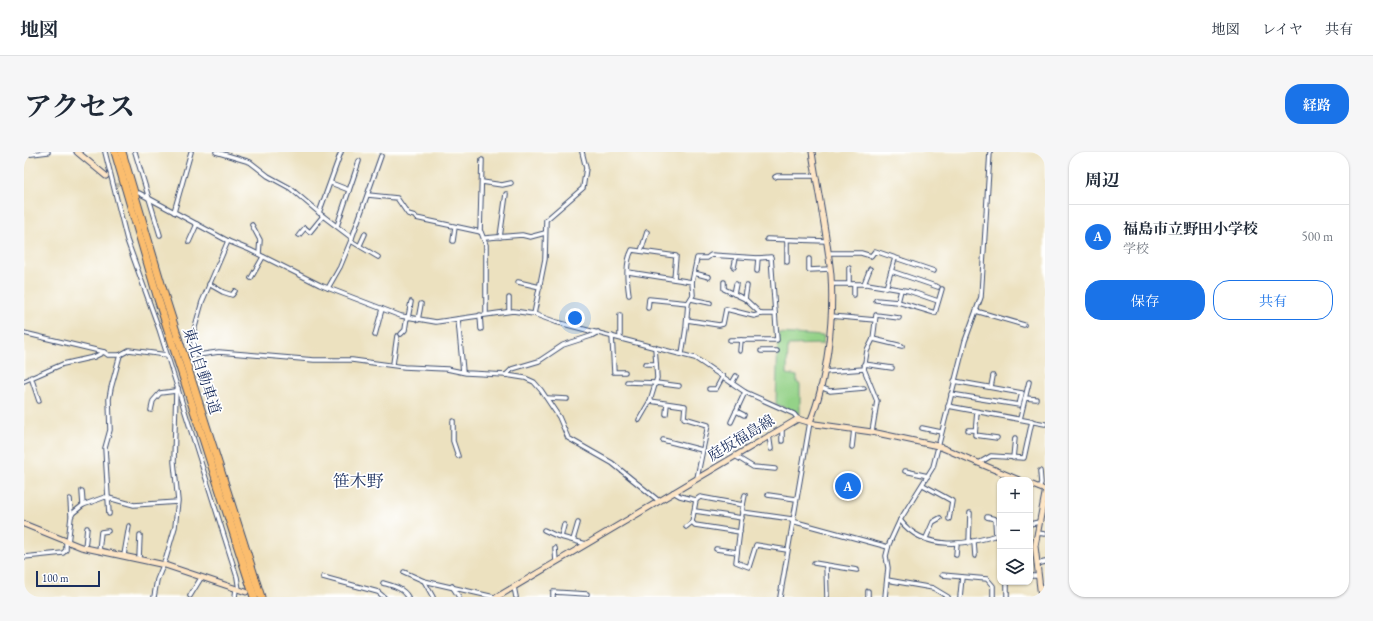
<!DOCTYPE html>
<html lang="ja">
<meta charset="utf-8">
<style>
body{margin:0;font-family:"EB Garamond","Noto Serif JP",serif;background:#f6f6f7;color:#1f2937}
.controls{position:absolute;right:12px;bottom:12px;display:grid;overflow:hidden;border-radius:8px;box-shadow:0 1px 3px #0004}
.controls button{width:36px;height:36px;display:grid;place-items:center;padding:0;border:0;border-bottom:1px solid #e0e1e3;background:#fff;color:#1f2937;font:20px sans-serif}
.scale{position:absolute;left:12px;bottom:10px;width:64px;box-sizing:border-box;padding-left:4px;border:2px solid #1b2f5e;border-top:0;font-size:11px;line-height:14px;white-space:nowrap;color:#1b2f5e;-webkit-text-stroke:3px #fff;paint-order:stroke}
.you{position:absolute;left:551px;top:166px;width:14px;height:14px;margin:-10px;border:3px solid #fff;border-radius:50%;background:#1a73e8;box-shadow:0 0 0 6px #1a73e833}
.badge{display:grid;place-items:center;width:26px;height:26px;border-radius:50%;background:#1a73e8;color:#fff;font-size:13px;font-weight:700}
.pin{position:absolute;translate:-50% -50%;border:2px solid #fff;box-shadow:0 1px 4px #0006}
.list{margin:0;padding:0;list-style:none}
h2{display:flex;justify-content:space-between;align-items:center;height:52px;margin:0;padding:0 16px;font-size:17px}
h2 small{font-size:13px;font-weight:400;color:#747a83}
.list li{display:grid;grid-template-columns:26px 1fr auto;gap:12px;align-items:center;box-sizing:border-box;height:64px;padding:0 16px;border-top:1px solid #e0e1e3}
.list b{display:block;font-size:15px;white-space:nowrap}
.list p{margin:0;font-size:13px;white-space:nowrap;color:#747a83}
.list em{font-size:13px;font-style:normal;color:#747a83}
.actions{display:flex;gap:8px;padding:12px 16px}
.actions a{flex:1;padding:9px 0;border:1px solid #1a73e8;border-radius:16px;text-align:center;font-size:14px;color:#1a73e8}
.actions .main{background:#1a73e8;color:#fff}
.icon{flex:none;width:22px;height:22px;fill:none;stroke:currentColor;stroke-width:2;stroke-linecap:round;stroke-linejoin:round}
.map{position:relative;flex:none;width:1021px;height:445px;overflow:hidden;border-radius:16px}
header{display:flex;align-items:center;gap:24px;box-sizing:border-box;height:56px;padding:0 20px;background:#fff;border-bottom:1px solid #e0e1e3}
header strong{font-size:19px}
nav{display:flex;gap:22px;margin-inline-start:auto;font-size:14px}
.intro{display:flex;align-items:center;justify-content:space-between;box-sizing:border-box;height:96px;padding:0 24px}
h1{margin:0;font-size:28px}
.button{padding:10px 18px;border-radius:16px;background:#1a73e8;color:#fff;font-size:14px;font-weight:700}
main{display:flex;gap:24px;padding:0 24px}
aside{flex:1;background:#fff;border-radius:16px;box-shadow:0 1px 3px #0004}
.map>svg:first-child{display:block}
.green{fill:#94d288;stroke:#588073}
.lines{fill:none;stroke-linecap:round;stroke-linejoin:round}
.street-tunnel{stroke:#c2bdac;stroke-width:3.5;stroke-dasharray:3.5 2;stroke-linecap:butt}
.street-casing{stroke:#3a4a6d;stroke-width:5.5}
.secondary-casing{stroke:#3a4a6d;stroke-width:7}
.highway-casing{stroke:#3a4a6d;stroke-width:9}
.street{stroke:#fff;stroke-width:3.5}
.secondary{stroke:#fde5c5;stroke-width:5}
.highway{stroke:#fbbd6e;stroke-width:7}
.labels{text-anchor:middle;stroke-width:3.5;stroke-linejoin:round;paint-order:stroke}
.street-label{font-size:15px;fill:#1b2f5e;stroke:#fff}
.quarter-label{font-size:17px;fill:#1b2f5e;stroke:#fff}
</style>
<header>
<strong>地図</strong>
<nav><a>地図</a><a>レイヤ</a><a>共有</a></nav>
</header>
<div class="intro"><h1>アクセス</h1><a class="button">経路</a></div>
<main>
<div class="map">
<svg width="1021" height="445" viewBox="0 0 1021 445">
<rect width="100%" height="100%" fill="#fff"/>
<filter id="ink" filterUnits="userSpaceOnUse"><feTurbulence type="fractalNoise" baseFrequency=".025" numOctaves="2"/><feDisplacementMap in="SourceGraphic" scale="8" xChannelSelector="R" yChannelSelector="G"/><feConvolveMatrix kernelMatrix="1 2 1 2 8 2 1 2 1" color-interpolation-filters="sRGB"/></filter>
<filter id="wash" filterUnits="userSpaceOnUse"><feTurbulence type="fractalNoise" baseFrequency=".012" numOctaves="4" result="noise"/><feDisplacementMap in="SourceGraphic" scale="16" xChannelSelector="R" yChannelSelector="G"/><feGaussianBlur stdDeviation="0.9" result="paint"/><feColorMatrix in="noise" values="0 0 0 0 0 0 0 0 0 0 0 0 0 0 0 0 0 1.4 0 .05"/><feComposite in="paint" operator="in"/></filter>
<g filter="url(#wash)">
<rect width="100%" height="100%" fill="#ece1bf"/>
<!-- green -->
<path class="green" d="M 754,181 L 800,184 L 799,192 L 764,193 L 763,219 L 763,222 L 773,224 L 773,231 L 776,232 L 776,262 L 752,252 Z"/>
</g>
<g filter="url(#ink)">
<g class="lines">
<!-- street-tunnel -->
<g class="street-tunnel">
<path d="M 92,32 L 101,36"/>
<path d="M 149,209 L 167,204"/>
</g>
<!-- street casing -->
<g class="street-casing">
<g id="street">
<path d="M 81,0 L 103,88 L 135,177 L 213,425 L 215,438"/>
<path d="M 111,0 L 136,83"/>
<path d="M 192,0 L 226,10 L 244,24 L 266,36 L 299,64 L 328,86 L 316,115 L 304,136"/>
<path d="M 0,3 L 24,0"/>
<path d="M 751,25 L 753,24 L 792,24"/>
<path d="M 458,30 L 478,33 L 487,31"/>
<path d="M 307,31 L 325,38"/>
<path d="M 115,41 L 204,89 L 226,98 L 296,133 L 377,164 L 412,170 L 489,159 L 510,162 L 532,170 L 671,206 L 721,240 L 770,262 L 774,267"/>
<path d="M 344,43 L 373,46 L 384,62 L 391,64 L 392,66 L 457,80 L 462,93 L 462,162"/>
<path d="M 150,60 L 167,0"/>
<path d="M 295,61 L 317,0"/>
<path d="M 228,73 L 236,88 L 235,102"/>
<path d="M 313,74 L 335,9"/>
<path d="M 456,80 L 458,8"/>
<path d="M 275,83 L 281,76 L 286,80 L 299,64"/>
<path d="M 476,85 L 482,42"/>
<path d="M 328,86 L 357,4"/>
<path d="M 461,86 L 498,83 L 506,85 L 521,81"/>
<path d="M 743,87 L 802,89"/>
<path d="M 763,88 L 763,110"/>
<path d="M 327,89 L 354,105"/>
<path d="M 429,89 L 431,75"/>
<path d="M 165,90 L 173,72"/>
<path d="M 336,93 L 341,82"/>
<path d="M 617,99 L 623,80"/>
<path d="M 804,101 L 837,101 L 847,104 L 851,99 L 910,119"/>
<path d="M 785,107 L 785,118 L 806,117"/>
<path d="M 710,115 L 712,105"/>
<path d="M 733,119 L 734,106"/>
<path d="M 867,119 L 914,135"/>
<path d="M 604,120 L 668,130"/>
<path d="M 670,121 L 685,125"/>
<path d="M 227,126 L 239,105"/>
<path d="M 494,130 L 516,135"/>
<path d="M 700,130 L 700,137 L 721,147 L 737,162 L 751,162"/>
<path d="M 185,132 L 199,140 L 208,143 L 211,139"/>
<path d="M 807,132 L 843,132 L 885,139 L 914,149"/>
<path d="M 825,132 L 825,116"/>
<path d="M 840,132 L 846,117"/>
<path d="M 862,136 L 871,106"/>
<path d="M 710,142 L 712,132"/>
<path d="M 605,143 C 603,129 601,111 608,98 L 652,104 L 650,127"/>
<path d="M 830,143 L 830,132"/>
<path d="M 485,146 L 485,159"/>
<path d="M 667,147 L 686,151"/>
<path d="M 721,147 L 723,134"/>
<path d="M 852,148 L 874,150 L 911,161 L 918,137"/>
<path d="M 874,150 L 877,138"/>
<path d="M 624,156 L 625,147 L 664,151"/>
<path d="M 952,159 L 1000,173"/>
<path d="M 510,162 L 521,107 L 522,68 L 559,36 L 562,16 L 558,0"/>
<path d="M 456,163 L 457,177"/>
<path d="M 807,164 L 851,168"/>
<path d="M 384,166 L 387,150"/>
<path d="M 434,167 L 439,220"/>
<path d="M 394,168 L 397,152"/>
<path d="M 663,168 L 695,173 L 699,172 L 702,157 L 730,164 L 737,162"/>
<path d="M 0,181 L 80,200"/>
<path d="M 377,182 L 381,178 L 383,165"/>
<path d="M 351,183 L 358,157"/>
<path d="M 588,184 L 590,220 L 601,220"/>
<path d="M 596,186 L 596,163"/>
<path d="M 849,187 L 878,194"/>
<path d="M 716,199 L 717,188"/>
<path d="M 737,199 L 753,199"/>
<path d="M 658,202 L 662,176 L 664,151 L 669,143 L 668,130 L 673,106 L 683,106 L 687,103 L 734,106 L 747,105 L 753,188 L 706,188"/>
<path d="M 171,203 L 169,182 L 178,150 L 204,89"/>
<path d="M 167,204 L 195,200 L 290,208 L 328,208 L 380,215 L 423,217 L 442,221 L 482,223 L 501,226 L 510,230 L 517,238 L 535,265 L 544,286 L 588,311 L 635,349"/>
<path d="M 369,212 L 373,184"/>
<path d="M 621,212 L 632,212"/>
<path d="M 840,212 L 868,216"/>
<path d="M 840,217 L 853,249 L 848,280"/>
<path d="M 800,220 L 840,217 L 843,199 L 849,187 L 852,163 L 875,166"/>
<path d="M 482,223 L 488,217 L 515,209 L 539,193 L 567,184 L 574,180"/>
<path d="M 7,225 L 15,249"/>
<path d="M 0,229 L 39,212 L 70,205 L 80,200 L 84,203 L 96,203"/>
<path d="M 603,230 L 632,231 L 655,234"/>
<path d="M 708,231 L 712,224"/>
<path d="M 796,235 L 806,239 L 840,236"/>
<path d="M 967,235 L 969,224"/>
<path d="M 685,237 L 692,237 L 699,224"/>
<path d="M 927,242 L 995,253 L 998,241 L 930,229"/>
<path d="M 523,246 L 543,247"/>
<path d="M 1001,246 L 1012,247"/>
<path d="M 626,249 L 661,254 L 660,266 L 684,273 L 673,326"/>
<path d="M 924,254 L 1021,272"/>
<path d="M 127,258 L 129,249 L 136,241 L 152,239"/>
<path d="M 712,259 L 720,263"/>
<path d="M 953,260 L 951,283 L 973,286"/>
<path d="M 642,262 L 643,252"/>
<path d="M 996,267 L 1005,230"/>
<path d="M 615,268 L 626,249 L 633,226 L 631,195"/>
<path d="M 429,269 L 429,289 L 434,304"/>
<path d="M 707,270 L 721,240"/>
<path d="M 758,276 L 758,289"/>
<path d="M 898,276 L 917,280"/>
<path d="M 944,278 L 950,278"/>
<path d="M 745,283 L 747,297"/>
<path d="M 639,288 L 678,298"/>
<path d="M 828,295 L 830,277"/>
<path d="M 711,304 L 729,315 L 751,317"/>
<path d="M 989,306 L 991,286"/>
<path d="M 955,311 L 967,304 L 1000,306 L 1008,269"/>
<path d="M 881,319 L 904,324"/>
<path d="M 899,333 L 928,349 L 925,367"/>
<path d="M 1015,336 L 1017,331 L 1016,319"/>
<path d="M 58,339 L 59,353"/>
<path d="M 649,340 L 656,344 L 672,348 L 676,345 L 719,353 L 712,410 L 725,415 L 732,393 L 763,398"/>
<path d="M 744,343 L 772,347"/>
<path d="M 46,347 L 47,363"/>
<path d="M 672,348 L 668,370 L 671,373 L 716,380"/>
<path d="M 719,353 L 721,343"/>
<path d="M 671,359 L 718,366"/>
<path d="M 718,360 L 768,367"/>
<path d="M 85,362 L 81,296 L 86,278 L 85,247 L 87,236 L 96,203 L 105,198 L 143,203"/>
<path d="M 963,365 L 971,367 L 972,384"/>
<path d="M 876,368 C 900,400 944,393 976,382"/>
<path d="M 768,369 L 864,395"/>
<path d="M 1006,372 L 1015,370"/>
<path d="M 662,375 L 668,370"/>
<path d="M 520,378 L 533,384 L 562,392"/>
<path d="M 1013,381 L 1021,382"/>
<path d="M 537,385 L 540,373"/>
<path d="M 902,386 L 909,370 L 916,366"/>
<path d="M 549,388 L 554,371"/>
<path d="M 950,390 L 951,404"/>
<path d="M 44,391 L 47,365 L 49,361 L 59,353 L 81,345 L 110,353 L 153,350"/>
<path d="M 945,391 L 946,361"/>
<path d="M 61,396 L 63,376"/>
<path d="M 531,396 L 532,410"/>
<path d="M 692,397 L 713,400"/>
<path d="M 75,399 L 77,380 L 84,379"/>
<path d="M 100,403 L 105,374"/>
<path d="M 932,403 L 933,392"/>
<path d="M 0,405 L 39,401 L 42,398 L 42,389"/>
<path d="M 115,407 L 116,383"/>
<path d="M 790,411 L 833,418"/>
<path d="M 1013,412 L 1021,410"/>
<path d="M 802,413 L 803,445"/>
<path d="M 380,420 L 400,429 L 409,445"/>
<path d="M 918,423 L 963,427 L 969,434 L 969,445"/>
<path d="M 1006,424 L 1015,424"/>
<path d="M 299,425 L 354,440 L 360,445"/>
<path d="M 863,428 L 909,436 L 924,445"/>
<path d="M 400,429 L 470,445"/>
<path d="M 359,431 C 369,434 379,436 384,445"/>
<path d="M 428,434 L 435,445"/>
<path d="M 490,435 L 492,445"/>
<path d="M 166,444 L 177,426"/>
<path d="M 130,445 L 133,428 L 142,406 L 151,375 L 154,349 L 150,310 L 152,239 L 154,236"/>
<path d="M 211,445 L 212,437"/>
<path d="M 529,445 L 529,440 L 563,442"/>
<path d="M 756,445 L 786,270"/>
<path d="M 844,445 L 844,439"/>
<path d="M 861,445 L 864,416 L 862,404 L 865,392 L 876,368 L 909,315 L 941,189 L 957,145 L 966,0"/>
<path d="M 936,445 L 938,425"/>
<path d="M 983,445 L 983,430"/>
</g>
</g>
<!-- secondary casing -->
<g class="secondary-casing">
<g id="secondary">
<path d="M 53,0 L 82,24"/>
<path d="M 786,270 C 803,229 810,168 807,123 C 803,82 794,41 788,0"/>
<path d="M 1006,332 L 1021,338"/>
<path d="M 0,372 L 57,395 L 141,413 L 222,440"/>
<path d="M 473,445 L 774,267 L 791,272 L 848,280 L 914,294 L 995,328"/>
<path d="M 1017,445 L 1011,394 L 1021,342"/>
</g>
</g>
<!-- highway casing -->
<g class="highway-casing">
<g id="highway">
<path d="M 91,0 L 134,147 L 230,445"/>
<path d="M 98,0 L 141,145 L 237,445"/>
</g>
</g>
<!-- street -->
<use href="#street" class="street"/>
<!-- secondary -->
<use href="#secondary" class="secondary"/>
<!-- highway -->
<use href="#highway" class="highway"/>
</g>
</g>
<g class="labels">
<!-- street labels -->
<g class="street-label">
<text transform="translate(178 219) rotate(72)" y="5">東北自動車道</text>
<text transform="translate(717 286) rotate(-31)" y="5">庭坂福島線</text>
</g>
<!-- quarter labels -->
<g class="quarter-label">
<text x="334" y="335">笹木野</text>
</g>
</g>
</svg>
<div class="controls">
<button>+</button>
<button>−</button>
<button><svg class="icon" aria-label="layers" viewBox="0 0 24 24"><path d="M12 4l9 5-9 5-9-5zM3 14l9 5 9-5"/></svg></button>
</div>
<div class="scale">100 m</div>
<div class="you"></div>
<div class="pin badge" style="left:824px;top:334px">A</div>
</div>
<aside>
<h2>周辺<small></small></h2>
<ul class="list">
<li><span class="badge">A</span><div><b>福島市立野田小学校</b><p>学校</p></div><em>500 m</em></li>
</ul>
<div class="actions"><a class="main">保存</a><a>共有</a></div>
</aside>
</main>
